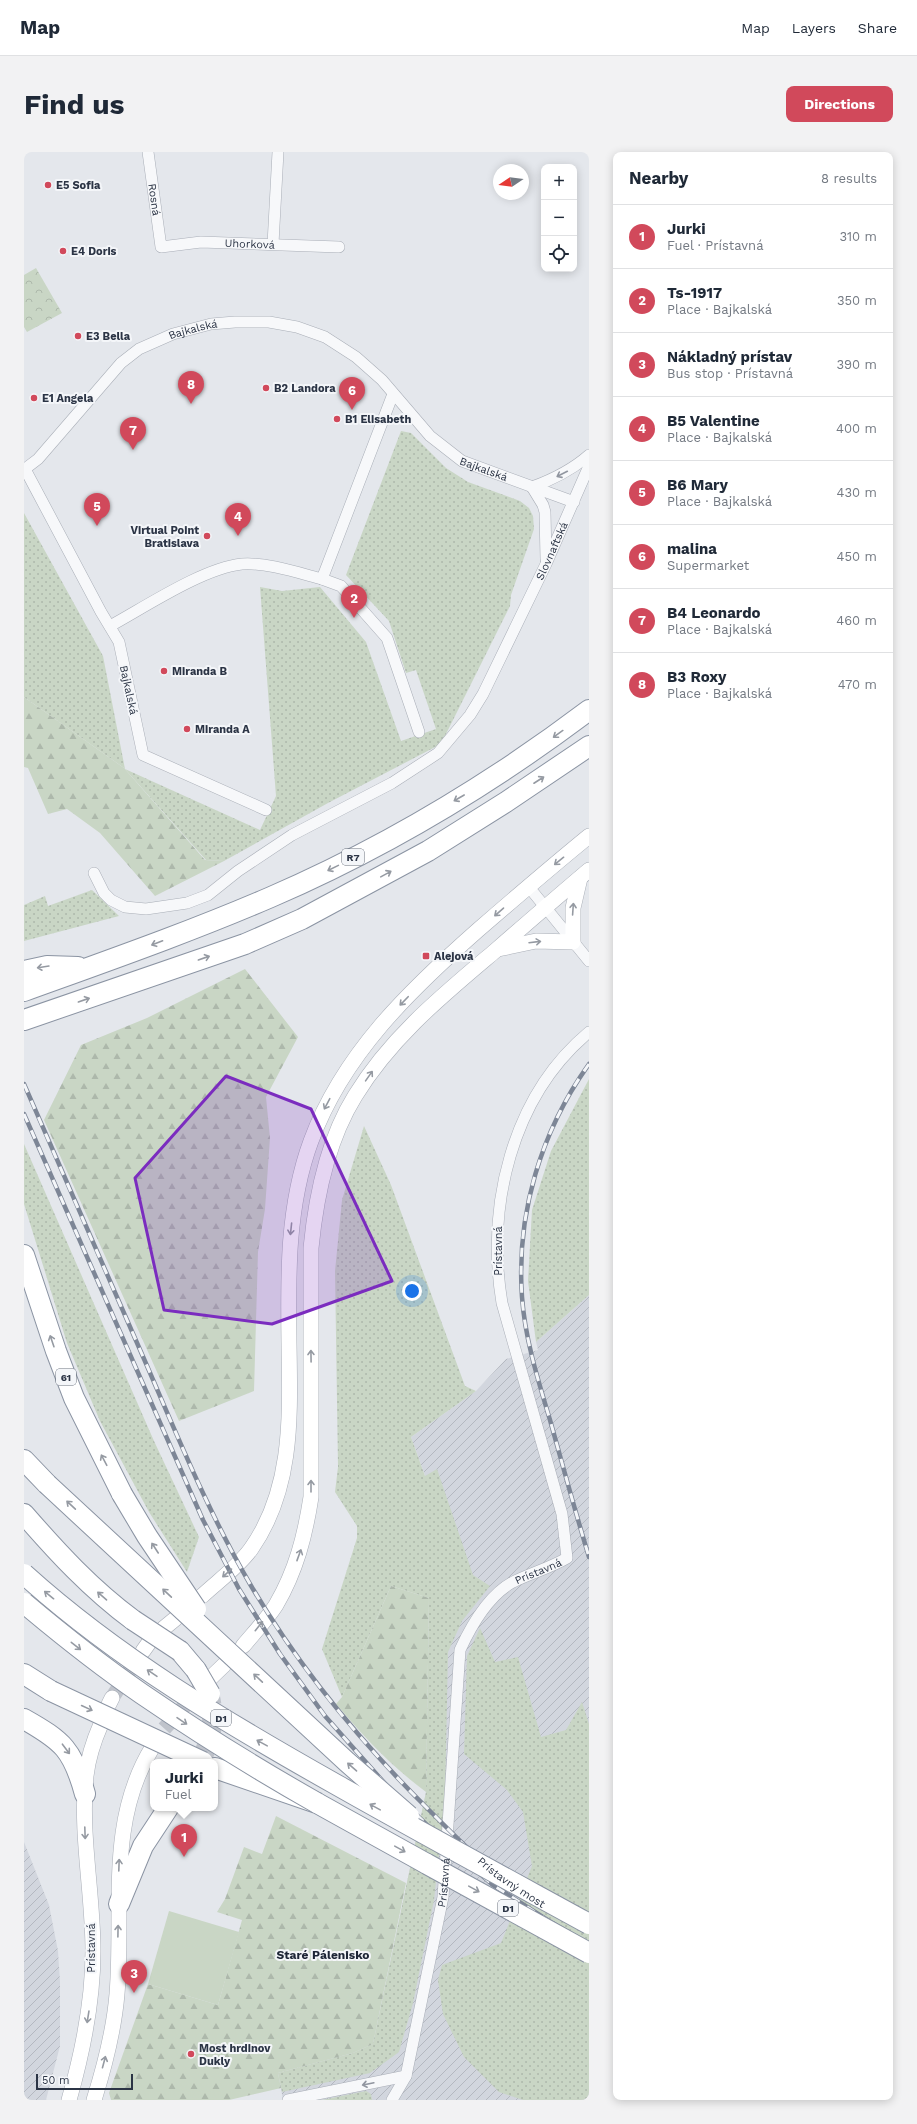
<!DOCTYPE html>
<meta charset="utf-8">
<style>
body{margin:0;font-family:"Work Sans",sans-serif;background:#f2f2f3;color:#1f2937}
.controls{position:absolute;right:12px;top:12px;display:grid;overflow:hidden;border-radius:8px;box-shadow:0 2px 10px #0003}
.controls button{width:36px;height:36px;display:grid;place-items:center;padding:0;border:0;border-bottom:1px solid #e0e1e3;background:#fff;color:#1f2937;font:20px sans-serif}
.compass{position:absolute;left:469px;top:12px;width:36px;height:36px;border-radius:50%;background:#fff;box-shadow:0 2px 10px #0003;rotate:257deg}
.scale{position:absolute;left:12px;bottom:10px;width:97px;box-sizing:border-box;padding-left:4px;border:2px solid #2b3445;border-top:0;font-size:11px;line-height:14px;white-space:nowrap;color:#2b3445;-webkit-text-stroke:3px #f4f6f9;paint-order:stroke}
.you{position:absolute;left:388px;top:1139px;width:14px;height:14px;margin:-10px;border:3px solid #fff;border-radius:50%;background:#1a73e8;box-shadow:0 0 0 6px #1a73e833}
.badge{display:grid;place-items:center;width:26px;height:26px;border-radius:50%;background:#d1495b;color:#fff;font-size:13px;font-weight:700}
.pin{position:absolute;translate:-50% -33px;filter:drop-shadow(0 1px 2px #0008)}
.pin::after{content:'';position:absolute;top:21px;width:14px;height:12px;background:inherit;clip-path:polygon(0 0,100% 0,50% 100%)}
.popup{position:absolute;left:126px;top:1607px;width:68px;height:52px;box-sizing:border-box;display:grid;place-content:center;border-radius:8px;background:#fff;filter:drop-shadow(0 1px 3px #0005);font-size:13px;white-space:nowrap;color:#747a83}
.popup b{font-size:15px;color:#1f2937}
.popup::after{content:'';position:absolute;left:50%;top:100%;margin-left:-8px;border:8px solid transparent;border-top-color:#fff}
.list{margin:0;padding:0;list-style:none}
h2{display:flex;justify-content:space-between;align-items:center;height:52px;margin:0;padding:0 16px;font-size:17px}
h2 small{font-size:13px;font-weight:400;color:#747a83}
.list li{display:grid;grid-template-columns:26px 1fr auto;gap:12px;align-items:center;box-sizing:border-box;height:64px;padding:0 16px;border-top:1px solid #e0e1e3}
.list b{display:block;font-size:15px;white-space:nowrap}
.list p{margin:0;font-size:13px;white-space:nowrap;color:#747a83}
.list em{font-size:13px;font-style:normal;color:#747a83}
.icon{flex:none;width:22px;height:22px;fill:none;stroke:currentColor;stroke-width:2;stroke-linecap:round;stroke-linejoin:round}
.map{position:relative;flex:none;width:565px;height:1948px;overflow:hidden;border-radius:8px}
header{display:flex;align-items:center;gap:24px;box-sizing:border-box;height:56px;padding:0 20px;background:#fff;border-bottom:1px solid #e0e1e3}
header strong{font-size:19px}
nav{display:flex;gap:22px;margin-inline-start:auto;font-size:14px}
.intro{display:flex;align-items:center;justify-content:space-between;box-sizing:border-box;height:96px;padding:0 24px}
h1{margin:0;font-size:28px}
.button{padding:10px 18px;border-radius:8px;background:#d1495b;color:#fff;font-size:14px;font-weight:700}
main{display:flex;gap:24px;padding:0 24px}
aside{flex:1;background:#fff;border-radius:8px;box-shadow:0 2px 10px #0003}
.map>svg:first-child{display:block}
.industrial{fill:url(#industrial-furrows)}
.grass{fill:url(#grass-dots)}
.forest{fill:url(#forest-firs)}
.park{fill:url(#park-crowns)}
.pitch{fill:#c9d6c5}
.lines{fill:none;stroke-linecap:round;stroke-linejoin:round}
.secondary-tunnel{stroke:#bfc3cb;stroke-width:15;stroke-dasharray:15 8;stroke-linecap:butt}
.motorway-tunnel{stroke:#bfc3cb;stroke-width:20;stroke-dasharray:20 10;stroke-linecap:butt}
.minor-casing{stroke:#a9aeb7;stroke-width:12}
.secondary-casing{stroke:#a9aeb7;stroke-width:16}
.motorway-casing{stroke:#8b94a3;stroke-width:22}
.minor{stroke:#f7f8fa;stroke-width:11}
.secondary{stroke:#fff;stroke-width:15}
.motorway{stroke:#fff;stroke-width:20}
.rail-casing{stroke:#7d8696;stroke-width:4.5}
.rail{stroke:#f4f6f9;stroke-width:3;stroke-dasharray:9;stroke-linecap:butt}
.motorway-bridge-casing{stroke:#8b94a3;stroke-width:22;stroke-linecap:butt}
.motorway-bridge{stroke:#fff;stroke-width:20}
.oneway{stroke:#9196a0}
.oneway2{stroke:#959aa2}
.marked{fill:#7b2cbf;fill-opacity:0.2;stroke:#7b2cbf;stroke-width:3;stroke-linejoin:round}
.poi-dot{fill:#d1495b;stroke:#f4f6f9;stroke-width:1.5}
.labels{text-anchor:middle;stroke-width:4;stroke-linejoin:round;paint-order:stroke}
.shield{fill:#f4f6f9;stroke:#676e7b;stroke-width:1}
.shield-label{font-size:10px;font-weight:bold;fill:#2b3445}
.poi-label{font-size:11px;font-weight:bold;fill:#2b3445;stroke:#f4f6f9;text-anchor:start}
.street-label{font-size:11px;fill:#2b3445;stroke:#f4f6f9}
.neighbourhood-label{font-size:12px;font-weight:bold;fill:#1d2536;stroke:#f4f6f9}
</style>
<header>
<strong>Map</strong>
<nav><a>Map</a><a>Layers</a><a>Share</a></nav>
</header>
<div class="intro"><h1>Find us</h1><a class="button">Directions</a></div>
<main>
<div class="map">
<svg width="565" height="1948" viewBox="0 0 565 1948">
<defs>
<pattern id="industrial-furrows" width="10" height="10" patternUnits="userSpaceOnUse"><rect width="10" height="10" fill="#d2d6de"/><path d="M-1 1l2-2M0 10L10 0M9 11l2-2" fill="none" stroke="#b4b8c0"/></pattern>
<pattern id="grass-dots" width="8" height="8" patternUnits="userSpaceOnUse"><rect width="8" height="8" fill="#c9d6c5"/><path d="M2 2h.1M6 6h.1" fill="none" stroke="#adb8ab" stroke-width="1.8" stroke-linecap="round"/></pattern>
<pattern id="forest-firs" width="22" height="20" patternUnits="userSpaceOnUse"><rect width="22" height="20" fill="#c9d6c5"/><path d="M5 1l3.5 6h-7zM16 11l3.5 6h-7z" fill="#adb8ab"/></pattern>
<pattern id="park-crowns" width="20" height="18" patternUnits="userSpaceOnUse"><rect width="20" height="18" fill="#c9d6c5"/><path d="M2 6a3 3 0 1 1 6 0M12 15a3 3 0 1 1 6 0" fill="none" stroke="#adb8ab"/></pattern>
</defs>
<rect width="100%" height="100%" fill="#e4e7ec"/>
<!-- industrial -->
<g class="industrial">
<path d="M 565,1143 L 565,1948 L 259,1948 L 254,1921 L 329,1901 L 349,1892 L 402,1640 L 405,1446 L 441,1434 L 387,1285 L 452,1239 L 482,1207 L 514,1198 L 512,1190 Z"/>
<path d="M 0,1690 L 25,1753 L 34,1799 L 36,1830 L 36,1894 L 22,1948 L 0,1948 Z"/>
</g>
<!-- grass -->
<g class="grass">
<path d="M 377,279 L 387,281 L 422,316 L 444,330 L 496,349 L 505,356 L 509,364 L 510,377 L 487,443 L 486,454 L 417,592 L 304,651 L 200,709 L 182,708 L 100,616 L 0,545 L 0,361 L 79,504 L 101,617 L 236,678 L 252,644 L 236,435 L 258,439 L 296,435 L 342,490 L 377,589 L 412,577 L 392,518 L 382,521 L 365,469 L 322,423 Z"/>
<path d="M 68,738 L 95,764 L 0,789 L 0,753 L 21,744 L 24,754 Z"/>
<path d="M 565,927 L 565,1143 L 512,1190 L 504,1129 L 508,1058 L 527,999 Z"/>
<path d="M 340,974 L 367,1033 L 441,1234 L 452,1239 L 387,1285 L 401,1324 L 413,1317 L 449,1423 L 466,1434 L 438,1469 L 424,1500 L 421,1646 L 410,1748 L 389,1851 L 375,1900 L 346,1921 L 258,1940 L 254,1921 L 329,1901 L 349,1892 L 402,1640 L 405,1446 L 367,1434 L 318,1545 L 298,1497 L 333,1386 L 333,1374 L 311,1340 L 314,1315 L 311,1119 L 318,1048 Z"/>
<path d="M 0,992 L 130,1289 L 175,1385 L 163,1420 L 125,1360 L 76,1269 L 43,1191 L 0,1052 Z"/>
<path d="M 456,1476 L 471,1510 L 494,1505 L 517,1585 L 542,1578 L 558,1550 L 565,1572 L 565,1948 L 499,1948 L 475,1940 L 440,1905 L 419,1862 L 414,1828 L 418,1813 L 477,1791 L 508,1714 L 499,1660 L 483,1638 L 440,1602 L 443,1504 Z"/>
<path d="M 342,1939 L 347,1942 L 348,1948 L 298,1948 Z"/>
</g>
<!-- forest -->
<g class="forest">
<path d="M 0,545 L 100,616 L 181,708 L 200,709 L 131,744 L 76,681 L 43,657 L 24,662 L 4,616 L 0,615 Z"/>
<path d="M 221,817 L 274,885 L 242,945 L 246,986 L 241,1057 L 234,1100 L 230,1239 L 155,1269 L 20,968 L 57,893 L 123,866 Z"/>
<path d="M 367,1434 L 405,1446 L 402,1640 C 367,1614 340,1585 312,1552 L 318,1545 Z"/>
<path d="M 252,1664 L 382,1731 L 349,1892 L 329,1901 L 254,1921 L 257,1936 L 205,1948 L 87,1948 L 85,1941 L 124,1832 L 194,1853 L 218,1768 L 193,1760 L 201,1747 L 220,1695 L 238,1702 Z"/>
</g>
<!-- park -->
<path class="park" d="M 12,116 L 38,161 L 3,180 L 0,175 L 0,123 Z"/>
<!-- pitch -->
<path class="pitch" d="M 145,1759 L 215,1780 L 194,1853 L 124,1832 Z"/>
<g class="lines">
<!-- secondary-tunnel -->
<g class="secondary-tunnel">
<path d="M 88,1546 L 117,1501"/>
<path d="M 128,1596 L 139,1578 L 174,1539"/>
</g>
<!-- motorway-tunnel -->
<path class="motorway-tunnel" d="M 175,1610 C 188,1590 191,1568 186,1545"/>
<!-- minor casing -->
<g class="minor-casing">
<g id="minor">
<path id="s1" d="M 124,0 L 137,95 L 177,90 L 315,95"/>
<path d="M 249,92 L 254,0"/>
<path d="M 508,335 L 519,353 L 521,360 L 522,407"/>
<path d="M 508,335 C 530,327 548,318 565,303"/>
<path d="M 298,427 L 317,434 L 363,486 L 395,580"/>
<path d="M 86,474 C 121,455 179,416 218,412 C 241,410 275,421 298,427 L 369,242"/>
<path id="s2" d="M 242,658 L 119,603 L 95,490 L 77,460 L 1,317 L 14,307 L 97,211 L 115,197 L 149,182 L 187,172 L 211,170 L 245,170 L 273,175 L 301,185 L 332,205 L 358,228 L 406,284 L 438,309 L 550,350"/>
<path id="s3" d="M 70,721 L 80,741 L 87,748 L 101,755 L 122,757 L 163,751 L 184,743 L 214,719 L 268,683 L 368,631 L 414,601 L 446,563 L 459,542 L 522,412 L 565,314"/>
<path d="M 504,734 L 565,809"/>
<path d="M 264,1948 L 382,1924"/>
<path id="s4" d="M 368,1948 L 382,1924 L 419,1745 L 436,1498 C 447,1474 465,1443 489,1430 C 507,1421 526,1416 543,1406 L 538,1362 L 478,1151 C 462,1055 487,945 565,880"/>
</g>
</g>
<!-- secondary casing -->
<g class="secondary-casing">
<g id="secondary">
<path d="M 474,797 L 512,789 L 549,790 L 549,756 L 556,726"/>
<path d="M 178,1444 C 194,1429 214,1415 227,1397 C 270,1336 266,1262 265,1191 C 264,1123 263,1054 287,989 C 319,902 386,838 454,778 C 491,746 527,715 565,684"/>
<path d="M 140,1476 L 151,1467"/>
<path d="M 219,1494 C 230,1481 243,1467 252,1453 C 272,1419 281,1384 287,1345 L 287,1096 C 292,1044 303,989 331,944 C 367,885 419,843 471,799 C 502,772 533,745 565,718"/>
<path d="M 119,1499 L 124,1492"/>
<path d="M 176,1536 L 200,1513"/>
<path d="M 85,1552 L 88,1546"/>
<path d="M 45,1948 C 59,1899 69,1850 69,1799 C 69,1741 56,1682 62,1624 C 64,1606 70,1588 77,1572"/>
<path d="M 70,1948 C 81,1913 90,1878 93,1842 C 100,1758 82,1671 128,1596"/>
</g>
</g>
<!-- motorway casing -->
<g class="motorway-casing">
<g id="motorway">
<path d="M 0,819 L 23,814 L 54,815"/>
<path d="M 0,839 C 83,809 166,780 247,745 C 360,696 467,632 565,558"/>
<path d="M 0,868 L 221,792 L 278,767 L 404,699 L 482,650 L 565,594"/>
<path d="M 0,1103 L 32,1199 L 50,1246 L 98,1342"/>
<path d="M 0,1308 L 23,1332"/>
<path d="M 0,1362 C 34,1401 67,1437 109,1468"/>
<path d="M 156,1499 L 172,1518"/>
<path d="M 0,1522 L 27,1539"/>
<path d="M 0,1567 C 39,1589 49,1598 61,1642"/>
<path d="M 191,1616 L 293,1651 L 403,1712"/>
<path d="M 95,1752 L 119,1694 L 144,1656"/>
</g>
</g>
<!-- minor -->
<use href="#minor" class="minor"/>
<!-- secondary -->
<use href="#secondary" class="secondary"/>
<!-- motorway -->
<use href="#motorway" class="motorway"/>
<!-- rail casing -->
<g class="rail-casing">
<g id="rail">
<path d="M 565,912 C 517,979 492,1062 498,1145 C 501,1187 514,1228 526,1268 C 539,1314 551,1359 565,1405"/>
<path id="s5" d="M 0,932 C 39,1022 78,1111 117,1200 C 151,1278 183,1358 226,1432 C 276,1517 337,1591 407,1660 C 429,1682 451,1705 476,1724 C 505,1744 535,1762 565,1779"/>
<path d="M 0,962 L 179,1368 L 215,1437 L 256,1502 L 301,1564 L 364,1635 L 433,1702 L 469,1733 L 525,1769 L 565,1792"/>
</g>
</g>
<!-- rail -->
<use href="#rail" class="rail"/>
<!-- motorway-bridge casing -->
<g class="motorway-bridge-casing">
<g id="motorway-bridge">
<path d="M 23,1332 L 323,1610 L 385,1664"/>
<path d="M 98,1342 L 123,1384 L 172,1457"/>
<path d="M 0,1422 C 94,1507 203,1571 313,1633 C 396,1680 481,1726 565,1772"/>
<path d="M 0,1451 C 38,1483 77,1514 118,1542 C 175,1581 233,1617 293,1651"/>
<path d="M 109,1468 L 156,1499"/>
<path d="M 172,1518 L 186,1542"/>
<path d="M 27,1539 L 179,1610"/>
<path d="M 403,1712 L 565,1801"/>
</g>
</g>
<!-- motorway-bridge -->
<use href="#motorway-bridge" class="motorway-bridge"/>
</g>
<!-- one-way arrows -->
<defs><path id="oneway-shaft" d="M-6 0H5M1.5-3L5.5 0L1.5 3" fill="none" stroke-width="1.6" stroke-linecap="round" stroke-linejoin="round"/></defs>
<g class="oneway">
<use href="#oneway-shaft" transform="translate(538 322) rotate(153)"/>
<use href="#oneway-shaft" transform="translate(344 1932) rotate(168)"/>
</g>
<g class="oneway2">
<use href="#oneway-shaft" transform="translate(534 582) rotate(144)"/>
<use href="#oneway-shaft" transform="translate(515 628) rotate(-33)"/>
<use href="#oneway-shaft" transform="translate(435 646) rotate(150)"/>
<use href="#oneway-shaft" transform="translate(535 709) rotate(141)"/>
<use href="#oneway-shaft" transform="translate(309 716) rotate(154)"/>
<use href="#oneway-shaft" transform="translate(362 722) rotate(-29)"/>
<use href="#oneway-shaft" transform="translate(549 757) rotate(-86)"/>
<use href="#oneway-shaft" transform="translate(475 760) rotate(139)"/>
<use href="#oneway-shaft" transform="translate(511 790) rotate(-7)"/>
<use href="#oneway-shaft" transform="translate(133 791) rotate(159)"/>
<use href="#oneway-shaft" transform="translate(180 806) rotate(-19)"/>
<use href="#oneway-shaft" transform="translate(19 815) rotate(171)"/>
<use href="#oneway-shaft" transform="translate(60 848) rotate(-19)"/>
<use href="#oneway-shaft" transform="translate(380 849) rotate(134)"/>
<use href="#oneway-shaft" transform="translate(345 924) rotate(-55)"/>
<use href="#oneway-shaft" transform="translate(303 952) rotate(118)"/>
<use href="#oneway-shaft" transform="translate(267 1077) rotate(96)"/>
<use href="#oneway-shaft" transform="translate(28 1189) rotate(-109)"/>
<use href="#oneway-shaft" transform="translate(287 1204) rotate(-91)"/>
<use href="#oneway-shaft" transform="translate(80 1308) rotate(-118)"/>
<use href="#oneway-shaft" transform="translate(287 1334) rotate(-90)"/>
<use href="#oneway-shaft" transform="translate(47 1353) rotate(-137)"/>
<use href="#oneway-shaft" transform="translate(131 1396) rotate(-123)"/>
<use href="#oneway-shaft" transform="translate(275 1403) rotate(-70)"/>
<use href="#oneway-shaft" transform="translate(203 1421) rotate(139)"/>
<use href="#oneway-shaft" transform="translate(143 1441) rotate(-137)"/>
<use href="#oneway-shaft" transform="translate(25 1443) rotate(-141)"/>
<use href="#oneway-shaft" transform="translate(78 1444) rotate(-139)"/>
<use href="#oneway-shaft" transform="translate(235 1474) rotate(-51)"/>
<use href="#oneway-shaft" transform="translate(52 1494) rotate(38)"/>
<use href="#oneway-shaft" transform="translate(128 1521) rotate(-146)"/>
<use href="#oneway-shaft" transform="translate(234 1526) rotate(-137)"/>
<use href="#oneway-shaft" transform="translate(63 1556) rotate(25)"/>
<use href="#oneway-shaft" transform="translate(158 1569) rotate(34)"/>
<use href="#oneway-shaft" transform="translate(238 1591) rotate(-151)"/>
<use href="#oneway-shaft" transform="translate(42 1597) rotate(53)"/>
<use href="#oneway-shaft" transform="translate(328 1615) rotate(-139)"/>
<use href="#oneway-shaft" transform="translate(351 1655) rotate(-151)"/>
<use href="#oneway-shaft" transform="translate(61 1681) rotate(88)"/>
<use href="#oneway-shaft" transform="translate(376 1697) rotate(29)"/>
<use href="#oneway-shaft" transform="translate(95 1713) rotate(-88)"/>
<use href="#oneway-shaft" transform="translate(450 1737) rotate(29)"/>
<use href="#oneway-shaft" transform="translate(94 1779) rotate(-89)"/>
<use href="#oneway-shaft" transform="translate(64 1865) rotate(99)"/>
<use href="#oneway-shaft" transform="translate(80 1910) rotate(-75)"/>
</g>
<!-- marked area -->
<path class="marked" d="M 202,924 L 287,957 L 368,1129 L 248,1172 L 140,1158 L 111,1026 Z"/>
<!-- markers -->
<g class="poi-dot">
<circle cx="24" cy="33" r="4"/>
<circle cx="39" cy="99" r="4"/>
<circle cx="54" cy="184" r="4"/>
<circle cx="242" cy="236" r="4"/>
<circle cx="10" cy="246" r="4"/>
<circle cx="313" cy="267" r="4"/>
<circle cx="183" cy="384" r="4"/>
<circle cx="140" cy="519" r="4"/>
<circle cx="163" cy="577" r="4"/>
<rect x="398" y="800" width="8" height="8" rx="2"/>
<circle cx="167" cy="1902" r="4"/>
</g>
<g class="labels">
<!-- shield labels -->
<g class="shield">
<rect x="318" y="697" width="22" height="16" rx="3"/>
<rect x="32" y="1217" width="20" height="16" rx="3"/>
<rect x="187" y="1558" width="20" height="16" rx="3"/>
<rect x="474" y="1748" width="20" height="16" rx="3"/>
</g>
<g class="shield-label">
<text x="329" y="709">R7</text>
<text x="42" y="1229">61</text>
<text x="197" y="1570">D1</text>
<text x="484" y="1760">D1</text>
</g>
<!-- poi labels -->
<g class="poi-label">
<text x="32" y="37">E5 Sofia</text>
<text x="47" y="103">E4 Doris</text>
<text x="62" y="188">E3 Bella</text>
<text x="250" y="240">B2 Landora</text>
<text x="18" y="250">E1 Angela</text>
<text x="321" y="271">B1 Elisabeth</text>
<text x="175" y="382" text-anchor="end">Virtual Point<tspan x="175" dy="13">Bratislava</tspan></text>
<text x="148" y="523">Miranda B</text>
<text x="171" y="581">Miranda A</text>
<text x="410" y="808">Alejová</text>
<text x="175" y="1900">Most hrdinov<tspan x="175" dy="13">Dukly</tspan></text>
</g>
<!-- street labels -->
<g class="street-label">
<text dy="4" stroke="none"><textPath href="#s1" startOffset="48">Rosná</textPath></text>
<text dy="4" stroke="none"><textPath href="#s1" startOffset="185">Uhorková</textPath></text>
<text dy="4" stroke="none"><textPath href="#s2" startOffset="671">Bajkalská</textPath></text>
<text dy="4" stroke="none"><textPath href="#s2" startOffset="1015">Bajkalská</textPath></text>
<text dy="4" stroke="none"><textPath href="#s3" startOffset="637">Slovnaftská</textPath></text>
<text transform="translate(105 538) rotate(78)" y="4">Bajkalská</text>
<text transform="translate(474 1099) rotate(-90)" y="4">Prístavná</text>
<text dy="4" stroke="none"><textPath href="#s4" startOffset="573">Prístavná</textPath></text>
<text dy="4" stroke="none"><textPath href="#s5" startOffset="948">Prístavný most</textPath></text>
<text dy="4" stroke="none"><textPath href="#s4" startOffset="225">Prístavná</textPath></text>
<text transform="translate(67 1796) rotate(-90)" y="4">Prístavná</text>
</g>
<!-- neighbourhood labels -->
<g class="neighbourhood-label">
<text x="299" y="1807">Staré Pálenisko</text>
</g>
</g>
</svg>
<div class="controls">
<button>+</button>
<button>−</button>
<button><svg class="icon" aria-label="locate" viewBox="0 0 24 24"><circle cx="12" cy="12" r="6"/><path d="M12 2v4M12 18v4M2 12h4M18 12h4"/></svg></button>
</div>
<svg class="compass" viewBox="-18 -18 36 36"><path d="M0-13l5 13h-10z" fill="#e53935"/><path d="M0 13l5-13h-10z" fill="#747a83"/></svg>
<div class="scale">50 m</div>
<div class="you"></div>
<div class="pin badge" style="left:160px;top:1705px">1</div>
<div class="popup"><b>Jurki</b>Fuel</div>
<div class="pin badge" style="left:330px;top:466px">2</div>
<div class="pin badge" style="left:110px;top:1841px">3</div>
<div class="pin badge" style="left:214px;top:384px">4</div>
<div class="pin badge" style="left:73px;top:374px">5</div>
<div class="pin badge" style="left:328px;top:258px">6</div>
<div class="pin badge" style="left:109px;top:298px">7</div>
<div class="pin badge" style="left:167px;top:252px">8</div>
</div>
<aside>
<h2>Nearby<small>8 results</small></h2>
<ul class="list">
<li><span class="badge">1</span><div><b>Jurki</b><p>Fuel · Prístavná</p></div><em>310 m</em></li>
<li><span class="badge">2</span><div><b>Ts-1917</b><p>Place · Bajkalská</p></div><em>350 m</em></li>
<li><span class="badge">3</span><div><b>Nákladný prístav</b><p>Bus stop · Prístavná</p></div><em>390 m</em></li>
<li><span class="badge">4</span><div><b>B5 Valentine</b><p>Place · Bajkalská</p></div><em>400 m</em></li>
<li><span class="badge">5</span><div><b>B6 Mary</b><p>Place · Bajkalská</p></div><em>430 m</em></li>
<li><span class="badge">6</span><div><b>malina</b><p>Supermarket</p></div><em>450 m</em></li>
<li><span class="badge">7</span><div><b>B4 Leonardo</b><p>Place · Bajkalská</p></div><em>460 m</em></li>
<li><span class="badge">8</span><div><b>B3 Roxy</b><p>Place · Bajkalská</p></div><em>470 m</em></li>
</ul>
</aside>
</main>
